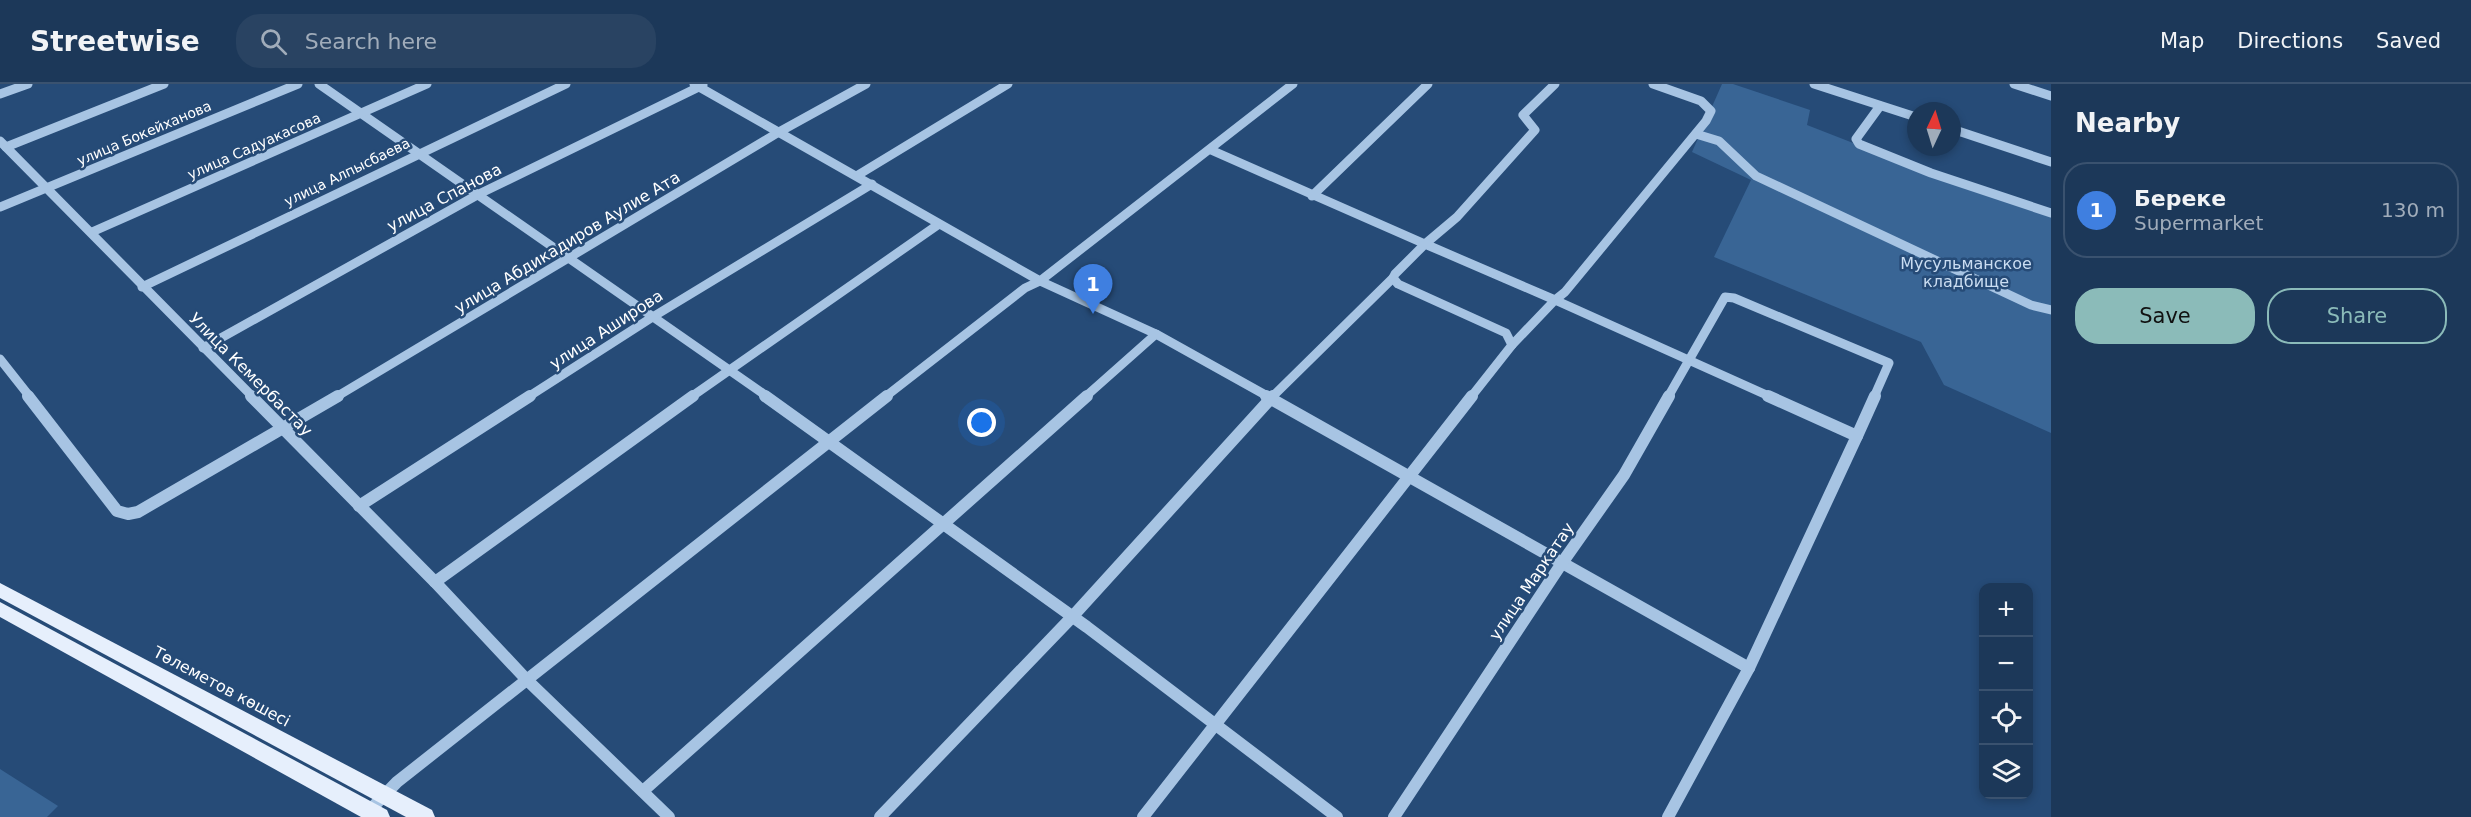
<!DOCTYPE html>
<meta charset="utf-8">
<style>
body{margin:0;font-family:"DejaVu Sans",sans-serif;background:#294362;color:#f1f3f6}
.controls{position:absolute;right:18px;bottom:18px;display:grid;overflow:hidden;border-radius:12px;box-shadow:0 3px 9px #0003}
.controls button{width:54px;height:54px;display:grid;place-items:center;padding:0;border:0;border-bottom:2px solid #3a526f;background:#1c3859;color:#f1f3f6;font:30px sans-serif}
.compass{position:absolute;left:1907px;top:18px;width:54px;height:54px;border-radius:50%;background:#1c3859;box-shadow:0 3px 9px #0003;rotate:4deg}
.you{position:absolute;left:982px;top:339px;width:21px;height:21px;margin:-15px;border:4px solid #fff;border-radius:50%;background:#1a73e8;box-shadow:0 0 0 9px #1a73e833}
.badge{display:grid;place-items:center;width:39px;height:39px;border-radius:50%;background:#8bbbb9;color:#fff;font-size:20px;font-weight:700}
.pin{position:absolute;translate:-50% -50px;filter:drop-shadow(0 2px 3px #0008)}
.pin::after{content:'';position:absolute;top:32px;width:21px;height:18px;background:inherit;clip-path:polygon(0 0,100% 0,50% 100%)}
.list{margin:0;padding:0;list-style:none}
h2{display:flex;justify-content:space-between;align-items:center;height:78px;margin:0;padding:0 24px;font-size:26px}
h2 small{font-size:20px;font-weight:400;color:#a0acba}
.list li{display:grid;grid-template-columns:39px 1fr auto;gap:18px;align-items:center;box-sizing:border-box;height:96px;margin:0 12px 12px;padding:0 12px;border:2px solid #3a526f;border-radius:24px}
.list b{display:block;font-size:22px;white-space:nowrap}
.list p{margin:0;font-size:20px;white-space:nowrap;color:#a0acba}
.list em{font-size:20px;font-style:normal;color:#a0acba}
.actions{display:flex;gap:12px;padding:18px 24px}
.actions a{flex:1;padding:14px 0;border:2px solid #8bbbb9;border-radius:24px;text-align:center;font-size:21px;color:#8bbbb9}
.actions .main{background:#8bbbb9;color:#111}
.icon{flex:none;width:33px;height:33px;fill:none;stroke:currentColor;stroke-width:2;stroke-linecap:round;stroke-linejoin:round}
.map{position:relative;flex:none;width:2051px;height:733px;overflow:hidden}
header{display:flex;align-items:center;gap:36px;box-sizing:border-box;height:84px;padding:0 30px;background:#1c3859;border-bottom:2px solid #3a526f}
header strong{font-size:28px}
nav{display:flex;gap:33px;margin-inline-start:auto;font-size:21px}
.search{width:420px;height:54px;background:#294362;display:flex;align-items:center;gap:15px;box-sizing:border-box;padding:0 21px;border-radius:24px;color:#a0acba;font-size:22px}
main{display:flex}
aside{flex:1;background:#1c3859}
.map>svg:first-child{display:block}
.green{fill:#396595}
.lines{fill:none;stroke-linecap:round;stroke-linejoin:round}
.minor-far1{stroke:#a7c4e3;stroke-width:9}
.minor{stroke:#a7c4e3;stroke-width:12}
.major{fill:#e6effc;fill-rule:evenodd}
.labels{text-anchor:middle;stroke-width:5;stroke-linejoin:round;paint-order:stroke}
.far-street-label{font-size:14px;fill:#fff;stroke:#264b77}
.street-label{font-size:16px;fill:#fff;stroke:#264b77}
.park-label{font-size:16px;fill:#caddf2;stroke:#264b77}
</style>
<header>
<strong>Streetwise</strong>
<div class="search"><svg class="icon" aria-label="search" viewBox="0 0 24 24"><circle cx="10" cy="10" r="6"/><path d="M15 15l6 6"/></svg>Search here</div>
<nav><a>Map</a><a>Directions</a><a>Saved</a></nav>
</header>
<main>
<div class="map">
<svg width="2051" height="733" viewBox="0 0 2051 733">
<rect width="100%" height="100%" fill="#264b77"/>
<!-- green -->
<g class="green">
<path d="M 1722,0 L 1733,0 L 1810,26 L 1807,41 L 1930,89 L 2051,128 L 2051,349 L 1944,301 L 1921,258 L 1714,173 L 1751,96 L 1692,68 Z"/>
<path d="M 0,685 L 58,722 L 47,733 L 0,733 Z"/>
</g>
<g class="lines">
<!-- minor-far1 -->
<g class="minor-far1">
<path d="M 319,0 L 768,313"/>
<path d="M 694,0 L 1040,197 L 1293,0"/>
<path d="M 1814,0 L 1916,33"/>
<path d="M 2014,0 L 2051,12"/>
<path d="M 0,10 L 28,0"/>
<path d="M 1880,22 L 1856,55 L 1859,60 L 1931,89 L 2051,129"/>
<path d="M 1952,45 L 2051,78"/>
<path d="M 1696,50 L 1719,57 L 1756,92 L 2031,221 L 2051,226"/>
<path d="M 0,57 L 253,313"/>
<path d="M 6,63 L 164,0"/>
<path d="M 1211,66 L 1425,160 L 1457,133 L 1535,46 L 1523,31 L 1555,0"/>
<path d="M 858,91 L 1008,0"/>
<path d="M 1312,112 L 1428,0"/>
<path d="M 0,123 L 298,0"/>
<path d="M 92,148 L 427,0"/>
<path d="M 142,203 L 566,0"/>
<path d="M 1512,261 L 1555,216 L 1771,313"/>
<path d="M 203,264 L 479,110 L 703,1"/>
<path d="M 0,275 L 30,313"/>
<path d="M 336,313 L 779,48 L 866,0"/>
<path d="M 528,313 L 651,234 L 872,100"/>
<path d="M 691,313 L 939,140"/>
<path d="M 885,313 L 1025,204 L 1040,197 L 1156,250 L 1269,313"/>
<path d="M 1085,313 L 1156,250"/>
<path d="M 1272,313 L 1393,194"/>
<path d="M 1471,313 L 1512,261 L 1506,249 L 1398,200 L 1393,194 L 1395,190 L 1425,160 L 1555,216 L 1565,208 L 1706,37 L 1711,27 L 1701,17 L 1653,0"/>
<path d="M 1668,313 L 1725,213 L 1734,214 L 1889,279 L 1874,313"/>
</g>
<!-- minor -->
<g class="minor">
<path d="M 28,312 L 117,427 L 128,430 L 138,428 L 338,312"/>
<path d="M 251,312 L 435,498"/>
<path d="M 765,312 L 1087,543 L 1337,733"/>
<path d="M 1266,312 L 1749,584"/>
<path d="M 1857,352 L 1875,312"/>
<path d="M 359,422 L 530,312"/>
<path d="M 643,707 L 1087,312"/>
<path d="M 369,727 L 397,698 L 887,312"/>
<path d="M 669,733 L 526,595 L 435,498 L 693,312"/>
<path d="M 880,733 L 1073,532 L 1273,312"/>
<path d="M 1143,733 L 1472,312"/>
<path d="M 1394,733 L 1562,479 L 1624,391 L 1669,312"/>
<path d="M 1668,733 L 1749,584 L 1857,352 L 1768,312"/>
</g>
<!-- major -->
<g class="major">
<path d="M 0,499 L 432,726 L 435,733 L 406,733 L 0,514 Z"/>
<path d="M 0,518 L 387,726 L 390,733 L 361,733 L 0,533 Z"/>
</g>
</g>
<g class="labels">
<!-- far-street labels -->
<g class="far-street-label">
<text transform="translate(144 49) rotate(-23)" y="5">улица Бокейханова</text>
<text transform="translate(254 62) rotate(-24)" y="5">улица Садуакасова</text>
<text transform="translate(347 88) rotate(-26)" y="5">улица Алпысбаева</text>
</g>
<!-- street labels -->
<g class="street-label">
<text transform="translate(444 113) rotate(-28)" y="6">улица Спанова</text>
<text transform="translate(567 158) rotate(-31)" y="6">улица Абдикадиров Аулие Ата</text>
<text transform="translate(606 245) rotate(-33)" y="6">улица Аширова</text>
<text transform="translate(251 290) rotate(45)" y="6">Улица Кемербастау</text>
<text transform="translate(1531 497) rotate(-56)" y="6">улица Маркатау</text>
<text transform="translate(222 602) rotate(28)" y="6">Төлеметов көшесі</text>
</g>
<!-- park labels -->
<g class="park-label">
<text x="1966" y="185">Мусульманское<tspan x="1966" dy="18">кладбище</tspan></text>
</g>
</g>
</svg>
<div class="controls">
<button>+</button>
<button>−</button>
<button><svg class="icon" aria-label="locate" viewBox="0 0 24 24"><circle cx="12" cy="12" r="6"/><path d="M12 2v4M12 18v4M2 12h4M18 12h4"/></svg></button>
<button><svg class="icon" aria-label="layers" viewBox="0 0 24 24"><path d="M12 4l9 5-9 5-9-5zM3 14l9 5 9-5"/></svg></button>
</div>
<svg class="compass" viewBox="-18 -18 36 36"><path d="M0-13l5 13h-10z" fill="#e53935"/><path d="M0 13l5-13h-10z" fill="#a0acba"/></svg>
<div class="you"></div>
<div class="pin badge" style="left:1093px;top:230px;background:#3f7fe0">1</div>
</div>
<aside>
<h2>Nearby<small></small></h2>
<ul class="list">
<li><span class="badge" style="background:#3f7fe0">1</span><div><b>Береке</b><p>Supermarket</p></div><em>130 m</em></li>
</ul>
<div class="actions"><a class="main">Save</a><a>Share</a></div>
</aside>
</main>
